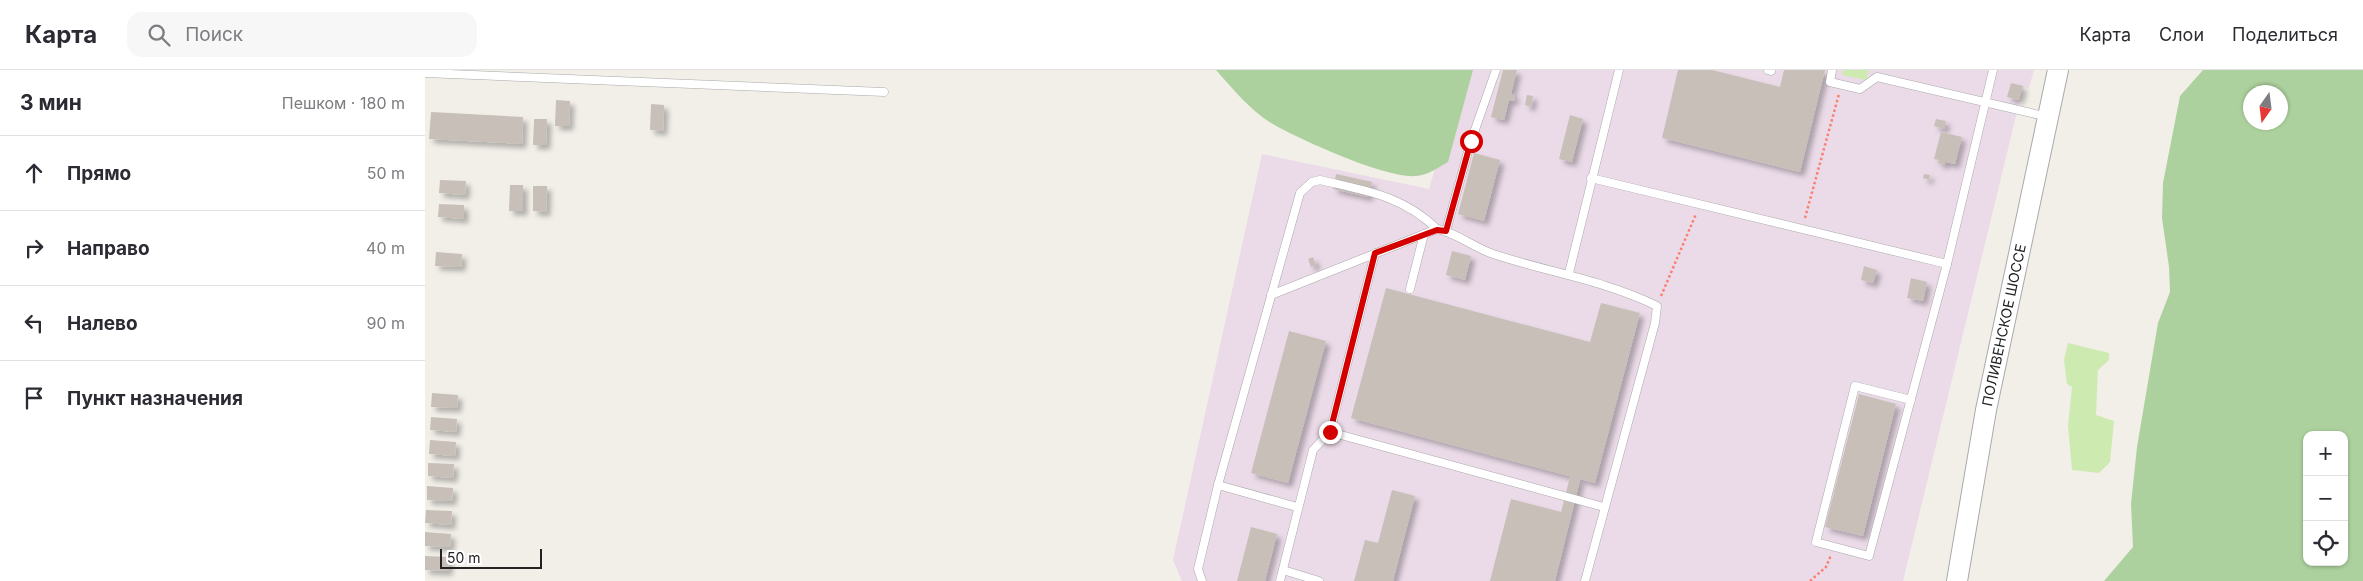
<!DOCTYPE html>
<html lang="ru">
<meta charset="utf-8">
<style>
body{margin:0;font-family:Inter,sans-serif;background:#f7f7f7;color:#2b2b33}
.controls{position:absolute;right:15px;bottom:15px;display:grid;overflow:hidden;border-radius:10px;box-shadow:0 1px 4px #0004}
.controls button{width:45px;height:45px;display:grid;place-items:center;padding:0;border:0;border-bottom:1px solid #e1e1e2;background:#fff;color:#2b2b33;font:25px sans-serif}
.compass{position:absolute;left:1818px;top:15px;width:45px;height:45px;border-radius:50%;background:#fff;box-shadow:0 1px 4px #0004;rotate:194deg}
.scale{position:absolute;left:15px;bottom:12px;width:102px;box-sizing:border-box;padding-left:5px;border:2px solid #222;border-top:0;font-size:14px;line-height:18px;white-space:nowrap;color:#222;-webkit-text-stroke:4px #fff;paint-order:stroke}
.stop{position:absolute;width:15px;height:15px;margin:-11px;border:4px solid #d40000;border-radius:50%;background:#fff}
.stop.end{background:#d40000;border-color:#fff;box-shadow:0 1px 5px #0008}
.list{margin:0;padding:0;list-style:none}
h2{display:flex;justify-content:space-between;align-items:center;height:65px;margin:0;padding:0 20px;font-size:21px}
h2 small{font-size:16px;font-weight:400;color:#7c7c81}
.list li{display:grid;grid-template-columns:32px 1fr auto;gap:15px;align-items:center;box-sizing:border-box;height:75px;padding:0 20px;border-top:1px solid #e1e1e2}
.list b{display:block;font-size:19px;white-space:nowrap}
.list em{font-size:16px;font-style:normal;color:#7c7c81}
.icon{flex:none;width:28px;height:28px;fill:none;stroke:currentColor;stroke-width:2;stroke-linecap:round;stroke-linejoin:round}
.map{position:relative;flex:none;width:1938px;height:511px;overflow:hidden}
header{display:flex;align-items:center;gap:30px;box-sizing:border-box;height:70px;padding:0 25px;background:#fff;border-bottom:1px solid #e1e1e2}
header strong{font-size:24px}
nav{display:flex;gap:28px;margin-inline-start:auto;font-size:18px}
.search{width:350px;height:45px;background:#f7f7f7;display:flex;align-items:center;gap:12px;box-sizing:border-box;padding:0 18px;border-radius:15px;color:#7c7c81;font-size:19px}
main{display:flex}
aside{flex:1;background:#fff}
.map>svg:first-child{display:block}
.industrial{fill:#ebdbe8}
.grass{fill:#cdebb0}
.forest{fill:#add19e;fill-rule:evenodd}
.building{fill:#c7bfb8;filter:url(#shadow)}
.lines{fill:none;stroke-linecap:round;stroke-linejoin:round}
.service-casing{stroke:#a9a9a9;stroke-width:9}
.tertiary-casing{stroke:#a9a9a9;stroke-width:22}
.path{stroke:#fa8072;stroke-width:2.5;stroke-dasharray:2.5 2.5;stroke-linecap:butt}
.service{stroke:#fff;stroke-width:8}
.tertiary{stroke:#fff;stroke-width:20}
.route{stroke:#d40000;stroke-width:6}
.labels{text-anchor:middle;stroke-width:4;stroke-linejoin:round;paint-order:stroke}
.street-label{font-size:14px;fill:#222;stroke:#fff}
</style>
<header>
<strong>Карта</strong>
<div class="search"><svg class="icon" aria-label="search" viewBox="0 0 24 24"><circle cx="10" cy="10" r="6"/><path d="M15 15l6 6"/></svg>Поиск</div>
<nav><a>Карта</a><a>Слои</a><a>Поделиться</a></nav>
</header>
<main>
<aside>
<h2>3 мин<small>Пешком · 180 m</small></h2>
<ul class="list">
<li><svg class="icon" aria-label="ahead" viewBox="0 0 24 24"><path d="M12 20V5M6 11l6-6 6 6"/></svg><div><b>Прямо</b></div><em>50 m</em></li>
<li><svg class="icon" aria-label="right" viewBox="0 0 24 24"><path d="M7 20v-9h11M14 6l5 5-5 5"/></svg><div><b>Направо</b></div><em>40 m</em></li>
<li><svg class="icon" aria-label="left" viewBox="0 0 24 24"><path d="M17 20v-9H6M10 6l-5 5 5 5"/></svg><div><b>Налево</b></div><em>90 m</em></li>
<li><svg class="icon" aria-label="arrive" viewBox="0 0 24 24"><path d="M6 21V4h12l-3 4 3 4H6"/></svg><div><b>Пункт назначения</b></div></li>
</ul>
</aside>
<div class="map">
<svg width="1938" height="511" viewBox="0 0 1938 511">
<defs>
<filter id="shadow"><feDropShadow dx="4.5" dy="4.5" stdDeviation="2.5" flood-color="#0004"/></filter>
</defs>
<rect width="100%" height="100%" fill="#f2efe9"/>
<!-- industrial -->
<path class="industrial" d="M 1039,0 L 1609,0 L 1604,18 L 1599,17 L 1592,42 L 1478,511 L 757,511 L 748,490 L 837,84 L 1004,119 Z"/>
<!-- grass -->
<g class="grass">
<path d="M 1418,0 L 1444,0 L 1441,10 L 1417,5 Z"/>
<path d="M 1643,273 L 1684,283 L 1684,290 L 1673,300 L 1671,345 L 1689,351 L 1685,392 L 1674,403 L 1647,400 L 1643,356 L 1647,317 L 1642,314 L 1639,290 Z"/>
</g>
<!-- forest -->
<g class="forest">
<path d="M 791,0 L 1048,0 L 1023,92 C 1014,97 1001,106 991,106 C 961,109 874,69 846,53 C 825,40 807,18 791,0 Z"/>
<path d="M 1778,0 L 1938,0 L 1938,511 L 1679,511 L 1708,477 L 1706,434 L 1712,377 L 1733,253 L 1745,222 L 1744,197 L 1737,148 L 1738,113 L 1755,26 ZM 1826,22 L 1856,22 L 1856,52 L 1826,52 ZM 1882,365 L 1919,365 L 1919,492 L 1882,492 Z"/>
</g>
<!-- building -->
<g class="building">
<path d="M 1078,0 L 1092,0 L 1086,24 L 1090,25 L 1089,31 L 1084,30 L 1079,50 L 1066,47 Z"/>
<path d="M 1253,0 L 1287,0 L 1355,17 L 1359,0 L 1400,0 L 1375,102 L 1237,68 Z"/>
<path d="M 1586,13 L 1598,16 L 1594,30 L 1582,27 Z"/>
<path d="M 1102,25 L 1108,26 L 1106,37 L 1100,35 Z"/>
<path d="M 131,30 L 145,31 L 144,56 L 130,56 Z"/>
<path d="M 226,34 L 239,35 L 238,61 L 225,60 Z"/>
<path d="M 6,42 L 98,47 L 97,74 L 4,69 Z"/>
<path d="M 1145,45 L 1158,49 L 1147,92 L 1134,89 Z"/>
<path d="M 109,49 L 122,49 L 121,75 L 108,75 Z"/>
<path d="M 1511,49 L 1521,51 L 1519,59 L 1509,56 Z"/>
<path d="M 1516,62 L 1537,67 L 1530,94 L 1520,92 L 1519,95 L 1513,93 L 1514,90 L 1509,89 Z"/>
<path d="M 1049,83 L 1075,90 L 1059,151 L 1033,144 Z"/>
<path d="M 911,104 L 947,112 L 943,127 L 908,119 Z"/>
<path d="M 1499,104 L 1505,105 L 1504,110 L 1498,108 Z"/>
<path d="M 15,110 L 41,111 L 40,125 L 14,123 Z"/>
<path d="M 85,115 L 98,115 L 98,141 L 84,141 Z"/>
<path d="M 108,116 L 122,116 L 121,142 L 108,141 Z"/>
<path d="M 14,134 L 39,135 L 39,149 L 13,147 Z"/>
<path d="M 1027,181 L 1046,186 L 1040,210 L 1021,205 Z"/>
<path d="M 11,182 L 37,184 L 36,197 L 10,196 Z"/>
<path d="M 888,187 L 891,195 L 886,197 L 883,189 Z"/>
<path d="M 1439,196 L 1452,200 L 1448,213 L 1436,210 Z"/>
<path d="M 1486,208 L 1502,212 L 1498,231 L 1482,228 Z"/>
<path d="M 961,218 L 1165,272 L 1176,233 L 1215,243 L 1170,413 L 926,348 Z"/>
<path d="M 864,261 L 901,271 L 863,413 L 826,403 Z"/>
<path d="M 7,323 L 33,325 L 32,338 L 6,337 Z"/>
<path d="M 1434,324 L 1471,334 L 1438,466 L 1400,457 Z"/>
<path d="M 6,347 L 32,349 L 31,362 L 5,360 Z"/>
<path d="M 5,370 L 31,372 L 30,386 L 4,384 Z"/>
<path d="M 3,393 L 29,394 L 28,408 L 3,406 Z"/>
<path d="M 1145,407 L 1155,410 L 1130,511 L 1065,511 L 1086,429 L 1136,442 Z"/>
<path d="M 2,416 L 28,418 L 27,431 L 2,430 Z"/>
<path d="M 967,420 L 990,426 L 968,511 L 929,511 L 940,470 L 953,473 Z"/>
<path d="M 1,440 L 27,441 L 26,455 L 0,453 Z"/>
<path d="M 826,457 L 852,464 L 840,511 L 812,511 Z"/>
<path d="M 0,462 L 26,464 L 25,477 L 0,476 Z"/>
<path d="M 0,486 L 24,487 L 23,501 L 0,500 Z"/>
</g>
<g class="lines">
<!-- service casing -->
<g class="service-casing">
<g id="service">
<path d="M 1343,0 L 1346,1"/>
<path d="M 1407,0 L 1405,12 L 1435,19 L 1452,7 L 1623,47"/>
<path d="M 0,3 L 459,22"/>
<path d="M 1166,108 L 1522,194"/>
<path d="M 1021,161 L 1046,71 L 1071,0"/>
<path d="M 1144,203 L 1194,0"/>
<path d="M 985,219 L 999,164"/>
<path d="M 846,225 L 1012,159 C 1032,163 1048,177 1068,184 C 1122,202 1179,210 1232,236 L 1230,253 L 1160,511"/>
<path d="M 1486,330 L 1430,316 L 1391,472 L 1444,486 L 1522,194 L 1568,0"/>
<path d="M 905,362 L 1179,437"/>
<path d="M 793,415 L 872,437"/>
<path d="M 858,500 L 894,511"/>
<path d="M 777,511 L 773,499 L 793,415 L 875,123 L 887,112 L 895,110 C 940,121 977,125 1012,159"/>
<path d="M 855,511 L 888,380 L 905,362 L 950,183"/>
</g>
</g>
<!-- tertiary casing -->
<g class="tertiary-casing">
<path id="tertiary" d="M 1532,511 L 1561,340 L 1633,0"/>
</g>
<!-- path -->
<g class="path">
<path d="M 1380,148 L 1414,24"/>
<path d="M 1236,226 L 1271,144"/>
<path d="M 1385,511 L 1401,497 L 1406,485"/>
</g>
<!-- service -->
<use href="#service" class="service"/>
<!-- tertiary -->
<use href="#tertiary" class="tertiary"/>
</g>
<g class="lines">
<!-- route -->
<path class="route" d="M 905,362 L 950,183 L 1012,160 L 1021,161 L 1046,71"/>
</g>
<g class="labels">
<!-- street labels -->
<g class="street-label">
<text transform="translate(1579 255) rotate(-78)" y="5">ПОЛИВЕНСКОЕ ШОССЕ</text>
</g>
</g>
</svg>
<div class="controls">
<button>+</button>
<button>−</button>
<button><svg class="icon" aria-label="locate" viewBox="0 0 24 24"><circle cx="12" cy="12" r="6"/><path d="M12 2v4M12 18v4M2 12h4M18 12h4"/></svg></button>
</div>
<svg class="compass" viewBox="-18 -18 36 36"><path d="M0-13l5 13h-10z" fill="#e53935"/><path d="M0 13l5-13h-10z" fill="#7c7c81"/></svg>
<div class="scale">50 m</div>
<div class="stop" style="left:1046px;top:71px"></div>
<div class="stop end" style="left:905px;top:362px"></div>
</div>
</main>
